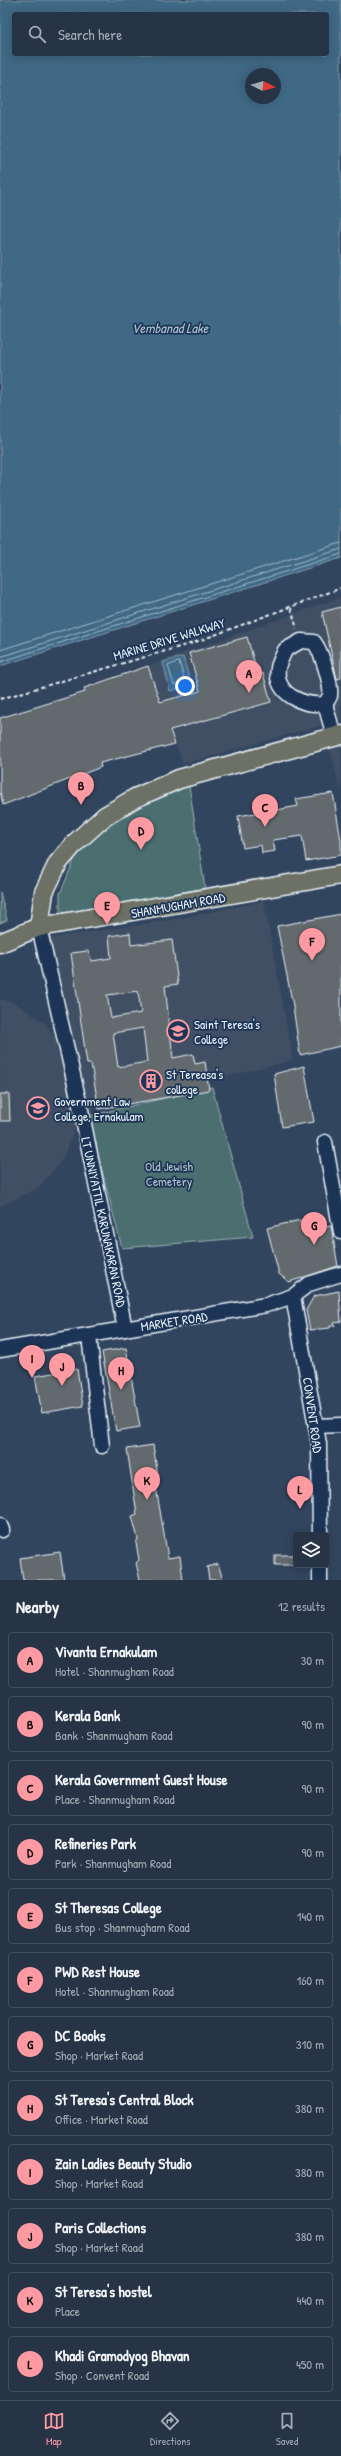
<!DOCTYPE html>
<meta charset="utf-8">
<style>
body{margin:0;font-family:"Patrick Hand",sans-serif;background:#2e3c4d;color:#f1f3f6}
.controls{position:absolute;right:12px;bottom:12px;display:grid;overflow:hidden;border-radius:4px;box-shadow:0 2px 10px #0003}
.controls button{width:36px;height:36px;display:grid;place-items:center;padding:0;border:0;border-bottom:1px solid #424f5f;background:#263446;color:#f1f3f6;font:20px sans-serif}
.compass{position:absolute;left:245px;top:68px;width:36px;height:36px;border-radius:50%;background:#263446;box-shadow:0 2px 10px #0003;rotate:95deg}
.you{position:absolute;left:185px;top:686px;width:14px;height:14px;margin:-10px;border:3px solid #fff;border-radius:50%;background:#1a73e8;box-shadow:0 0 0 6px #1a73e833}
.badge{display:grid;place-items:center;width:26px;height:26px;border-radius:50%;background:#ff9aa2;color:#111;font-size:13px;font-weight:700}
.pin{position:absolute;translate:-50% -33px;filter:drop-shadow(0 1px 2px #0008)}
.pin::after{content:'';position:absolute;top:21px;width:14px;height:12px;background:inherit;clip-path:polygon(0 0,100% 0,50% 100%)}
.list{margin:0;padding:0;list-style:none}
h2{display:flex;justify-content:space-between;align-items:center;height:52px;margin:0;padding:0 16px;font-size:17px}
h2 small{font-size:13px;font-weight:400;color:#a4aab3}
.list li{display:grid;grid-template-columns:26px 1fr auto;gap:12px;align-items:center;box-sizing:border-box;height:56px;margin:0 8px 8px;padding:0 8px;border:1px solid #424f5f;border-radius:4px}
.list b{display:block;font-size:15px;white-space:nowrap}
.list p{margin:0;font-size:13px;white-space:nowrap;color:#a4aab3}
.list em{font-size:13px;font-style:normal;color:#a4aab3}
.icon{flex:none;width:22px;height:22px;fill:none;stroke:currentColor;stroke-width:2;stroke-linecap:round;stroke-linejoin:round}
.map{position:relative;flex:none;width:341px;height:1580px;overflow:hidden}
.search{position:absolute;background:#263446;box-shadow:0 2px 10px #0003;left:12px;right:12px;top:12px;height:44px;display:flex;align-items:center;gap:10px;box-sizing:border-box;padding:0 14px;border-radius:4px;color:#a4aab3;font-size:15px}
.sheet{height:820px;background:#263446}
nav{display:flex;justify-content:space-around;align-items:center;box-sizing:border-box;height:56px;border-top:1px solid #424f5f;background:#263446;font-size:11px;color:#a4aab3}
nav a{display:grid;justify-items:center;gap:2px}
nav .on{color:#ff9aa2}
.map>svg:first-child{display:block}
.built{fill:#415063}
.green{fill:#4c6e70;stroke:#9ab0b4}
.water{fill:#3f6986;stroke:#839fb4;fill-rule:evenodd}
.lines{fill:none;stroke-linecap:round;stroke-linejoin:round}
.shore{stroke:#a4bbca;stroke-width:1}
.building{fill:#636a6e;stroke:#e8f1f8;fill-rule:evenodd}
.minor-casing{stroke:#e8f1f8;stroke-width:17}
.major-casing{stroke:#e8f1f8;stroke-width:21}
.path{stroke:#e8f1f8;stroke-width:2;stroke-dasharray:4 3;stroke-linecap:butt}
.minor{stroke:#1d3557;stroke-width:14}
.major{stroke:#6c7065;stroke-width:18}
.labels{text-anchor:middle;stroke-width:3.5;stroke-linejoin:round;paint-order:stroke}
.street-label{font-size:13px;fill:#e8f1f8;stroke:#1d3557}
.poi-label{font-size:13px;fill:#e8f1f8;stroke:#1d3557;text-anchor:start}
.park-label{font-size:13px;fill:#b1c3c8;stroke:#1d3557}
.water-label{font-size:14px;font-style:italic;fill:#adc1d0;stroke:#1d3557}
</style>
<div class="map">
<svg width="341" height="1580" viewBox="0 0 341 1580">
<rect width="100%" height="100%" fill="#32455e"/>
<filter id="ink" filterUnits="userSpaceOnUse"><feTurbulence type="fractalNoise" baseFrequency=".025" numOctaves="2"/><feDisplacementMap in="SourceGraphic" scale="8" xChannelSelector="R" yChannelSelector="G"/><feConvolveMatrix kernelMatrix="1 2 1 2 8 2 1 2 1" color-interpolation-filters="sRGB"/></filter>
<g filter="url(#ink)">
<!-- built -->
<g class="built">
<path d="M 341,597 L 341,720 L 183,764 L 148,666 Z"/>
<path d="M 341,745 L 341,793 L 330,748 Z"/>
<path d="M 264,901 L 293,1060 L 86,1111 L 50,938 L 182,918 Z"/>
<path d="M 0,999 L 17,1004 L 47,1025 L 68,1055 L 78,1090 L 76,1126 L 62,1160 L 38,1188 L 0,1206 Z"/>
</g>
<!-- green -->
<g class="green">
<path d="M 189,786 L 205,888 L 60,916 L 60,894 L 74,860 L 91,839 L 138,807 Z"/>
<path d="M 0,892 L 7,920 L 0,923 Z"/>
<path d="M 212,1087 L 253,1237 L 122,1248 L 88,1116 Z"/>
</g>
<!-- water -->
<g class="water">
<path d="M 0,0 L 341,0 L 341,558 L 0,666 ZM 14,14 L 327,14 L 327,54 L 14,54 ZM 251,74 L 275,74 L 275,98 L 251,98 Z"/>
<path d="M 183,657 L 191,685 L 170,691 L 163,662 Z"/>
</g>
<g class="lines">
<!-- shore -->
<g class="shore">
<path d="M 0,650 L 341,543"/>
<path d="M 0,657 L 341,549"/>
<path d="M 0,662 L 341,554"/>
<path d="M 179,662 L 185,681 L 174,685 L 168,666 Z"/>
</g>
</g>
<!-- building -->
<g class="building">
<path d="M 341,607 L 341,678 L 337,679 L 322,612 Z"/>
<path d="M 247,637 L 258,675 L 263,673 L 271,702 L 170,730 L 175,744 L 100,763 L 101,767 L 3,805 L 0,791 L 0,718 L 85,692 L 84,688 L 148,666 L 160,702 L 200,691 L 189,653 Z"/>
<path d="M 333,793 L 341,840 L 341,855 L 306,861 L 302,836 L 273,840 L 275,851 L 262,853 L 261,845 L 243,848 L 238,816 L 256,813 L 254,801 L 269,799 L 271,811 L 298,806 L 296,799 Z"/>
<path d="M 341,914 L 341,1046 L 300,1055 L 293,1006 L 277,926 Z"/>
<path d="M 130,933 L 131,945 L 172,940 L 178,984 L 165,986 L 173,1058 L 193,1054 L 195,1064 L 205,1062 L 209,1090 L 99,1109 L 91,1064 L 87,1064 L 71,953 L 88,951 L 92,961 L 111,958 L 109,936 ZM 138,991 L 141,1013 L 111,1018 L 107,995 ZM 143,1028 L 147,1062 L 118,1067 L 113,1033 Z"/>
<path d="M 304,1066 L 314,1122 L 282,1127 L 274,1074 Z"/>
<path d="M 0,1094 L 9,1094 L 10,1121 L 0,1121 Z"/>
<path d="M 300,1220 L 302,1231 L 331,1226 L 338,1266 L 289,1282 L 279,1274 L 267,1228 Z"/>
<path d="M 339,1291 L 341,1322 L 334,1323 L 335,1326 L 330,1326 L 330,1328 L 310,1330 L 306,1310 L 314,1296 Z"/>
<path d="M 126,1348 L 140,1427 L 116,1431 L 102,1352 Z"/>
<path d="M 77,1369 L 83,1406 L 42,1413 L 35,1376 Z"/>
<path d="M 153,1445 L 158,1476 L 156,1487 L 168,1558 L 180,1556 L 183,1580 L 140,1580 L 136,1563 L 139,1560 L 136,1543 L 138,1539 L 132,1516 L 137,1514 L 127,1449 Z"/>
<path d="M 60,1552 L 64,1580 L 23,1580 L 20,1558 Z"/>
<rect x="275" y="1555" width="21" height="10"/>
<path d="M 218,1564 L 223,1580 L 209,1580 L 207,1567 Z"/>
</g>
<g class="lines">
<!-- minor casing -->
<g class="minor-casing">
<g id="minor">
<path d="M 301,641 L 314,642 C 321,651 332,684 330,696 C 329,698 327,701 325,704 C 304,706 274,695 278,668 C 279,662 283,656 285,650 Z"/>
<path d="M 325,704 L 334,736"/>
<path d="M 39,927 L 83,1119 L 125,1329"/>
<path d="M 325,1142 L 341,1232"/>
<path d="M 293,1296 L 319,1444 L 320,1535"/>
<path d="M 89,1336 L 102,1446"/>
<path d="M 0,1350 L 266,1305 L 293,1296 L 309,1284 L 341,1274"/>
<path d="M 316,1426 L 341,1425"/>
<path d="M 0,1525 L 2,1530"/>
<path d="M 320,1565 L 320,1580"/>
</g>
</g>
<!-- major casing -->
<g class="major-casing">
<g id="major">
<path d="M 39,927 L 44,892 L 58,863 L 75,843 L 105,816 L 135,798 L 179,779 L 341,735"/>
<path d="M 0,943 L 39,927 L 341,875"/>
</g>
</g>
<!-- path -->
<g class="path">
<path d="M 291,608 L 297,629"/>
<path d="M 0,699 L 193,643 L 341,588"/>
</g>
<!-- minor -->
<use href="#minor" class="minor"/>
<!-- major -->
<use href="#major" class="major"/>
</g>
</g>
<!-- icons -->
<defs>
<g id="university-ring" transform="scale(1.15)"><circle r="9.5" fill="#1d3557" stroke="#ff9aa2" stroke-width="1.5"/><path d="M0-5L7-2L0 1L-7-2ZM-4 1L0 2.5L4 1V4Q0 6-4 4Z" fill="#ff9aa2"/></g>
<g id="building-ring" transform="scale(1.15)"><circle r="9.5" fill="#1d3557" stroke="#ff9aa2" stroke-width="1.5"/><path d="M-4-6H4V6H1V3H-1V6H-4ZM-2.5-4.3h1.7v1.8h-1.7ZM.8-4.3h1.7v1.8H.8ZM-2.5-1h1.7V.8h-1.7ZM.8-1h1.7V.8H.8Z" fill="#ff9aa2"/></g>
</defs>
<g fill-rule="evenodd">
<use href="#university-ring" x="178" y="1031"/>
<use href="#building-ring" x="151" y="1081"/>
<use href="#university-ring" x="38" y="1108"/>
</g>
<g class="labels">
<!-- street labels -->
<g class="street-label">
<text transform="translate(169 639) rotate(-17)" y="5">MARINE DRIVE WALKWAY</text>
<text transform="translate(178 905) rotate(-10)" y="5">SHANMUGHAM ROAD</text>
<text transform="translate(104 1222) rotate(78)" y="5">LT UNNIYATTIL KARUNAKARAN ROAD</text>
<text transform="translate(174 1321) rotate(-9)" y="5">MARKET ROAD</text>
<text transform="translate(313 1415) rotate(82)" y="5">CONVENT ROAD</text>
</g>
<!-- poi labels -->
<g class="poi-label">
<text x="194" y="1029">Saint Teresa's<tspan x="194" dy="15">College</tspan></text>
<text x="166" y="1079">St Tereasa's<tspan x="166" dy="15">college</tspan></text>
<text x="54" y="1106">Government Law<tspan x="54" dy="15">College, Ernakulam</tspan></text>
</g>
<!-- park labels -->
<g class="park-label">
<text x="169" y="1171">Old Jewish<tspan x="169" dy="15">Cemetery</tspan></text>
</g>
<!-- water labels -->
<g class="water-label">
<text x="170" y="333">Vembanad Lake</text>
</g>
</g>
</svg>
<div class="controls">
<button><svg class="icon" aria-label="layers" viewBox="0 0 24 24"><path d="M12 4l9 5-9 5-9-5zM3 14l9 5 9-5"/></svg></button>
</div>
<svg class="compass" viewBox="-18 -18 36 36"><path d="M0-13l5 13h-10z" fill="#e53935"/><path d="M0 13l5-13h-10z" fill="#a4aab3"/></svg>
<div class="you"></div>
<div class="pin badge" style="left:249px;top:693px">A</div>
<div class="pin badge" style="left:81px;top:805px">B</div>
<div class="pin badge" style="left:265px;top:827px">C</div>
<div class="pin badge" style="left:141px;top:850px">D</div>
<div class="pin badge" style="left:107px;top:925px">E</div>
<div class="pin badge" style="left:312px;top:961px">F</div>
<div class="pin badge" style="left:314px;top:1245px">G</div>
<div class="pin badge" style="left:121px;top:1390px">H</div>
<div class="pin badge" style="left:32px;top:1378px">I</div>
<div class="pin badge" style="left:62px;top:1386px">J</div>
<div class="pin badge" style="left:147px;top:1500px">K</div>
<div class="pin badge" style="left:300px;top:1509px">L</div>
<div class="search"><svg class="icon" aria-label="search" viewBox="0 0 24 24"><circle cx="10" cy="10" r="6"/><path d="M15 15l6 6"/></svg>Search here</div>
</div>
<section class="sheet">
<h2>Nearby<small>12 results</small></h2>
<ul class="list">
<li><span class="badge">A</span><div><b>Vivanta Ernakulam</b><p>Hotel · Shanmugham Road</p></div><em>30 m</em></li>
<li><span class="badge">B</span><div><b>Kerala Bank</b><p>Bank · Shanmugham Road</p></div><em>90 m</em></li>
<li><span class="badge">C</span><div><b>Kerala Government Guest House</b><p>Place · Shanmugham Road</p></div><em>90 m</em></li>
<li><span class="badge">D</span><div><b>Refineries Park</b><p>Park · Shanmugham Road</p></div><em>90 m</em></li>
<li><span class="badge">E</span><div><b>St Theresas College</b><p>Bus stop · Shanmugham Road</p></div><em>140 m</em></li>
<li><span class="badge">F</span><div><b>PWD Rest House</b><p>Hotel · Shanmugham Road</p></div><em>160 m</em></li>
<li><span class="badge">G</span><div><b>DC Books</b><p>Shop · Market Road</p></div><em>310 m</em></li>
<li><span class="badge">H</span><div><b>St Teresa's Central Block</b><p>Office · Market Road</p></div><em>380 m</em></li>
<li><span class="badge">I</span><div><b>Zain Ladies Beauty Studio</b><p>Shop · Market Road</p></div><em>380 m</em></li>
<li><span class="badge">J</span><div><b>Paris Collections</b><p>Shop · Market Road</p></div><em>380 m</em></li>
<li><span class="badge">K</span><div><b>St Teresa's hostel</b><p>Place</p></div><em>440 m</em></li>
<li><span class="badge">L</span><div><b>Khadi Gramodyog Bhavan</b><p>Shop · Convent Road</p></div><em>450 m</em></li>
</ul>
</section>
<nav>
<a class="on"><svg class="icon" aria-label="map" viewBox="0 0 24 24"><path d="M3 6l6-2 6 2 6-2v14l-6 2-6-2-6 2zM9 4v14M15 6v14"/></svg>Map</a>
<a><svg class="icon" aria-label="directions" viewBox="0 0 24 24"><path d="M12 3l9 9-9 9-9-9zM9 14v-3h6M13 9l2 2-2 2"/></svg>Directions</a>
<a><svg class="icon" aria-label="saved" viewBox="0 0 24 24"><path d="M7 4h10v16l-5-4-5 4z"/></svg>Saved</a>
</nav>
